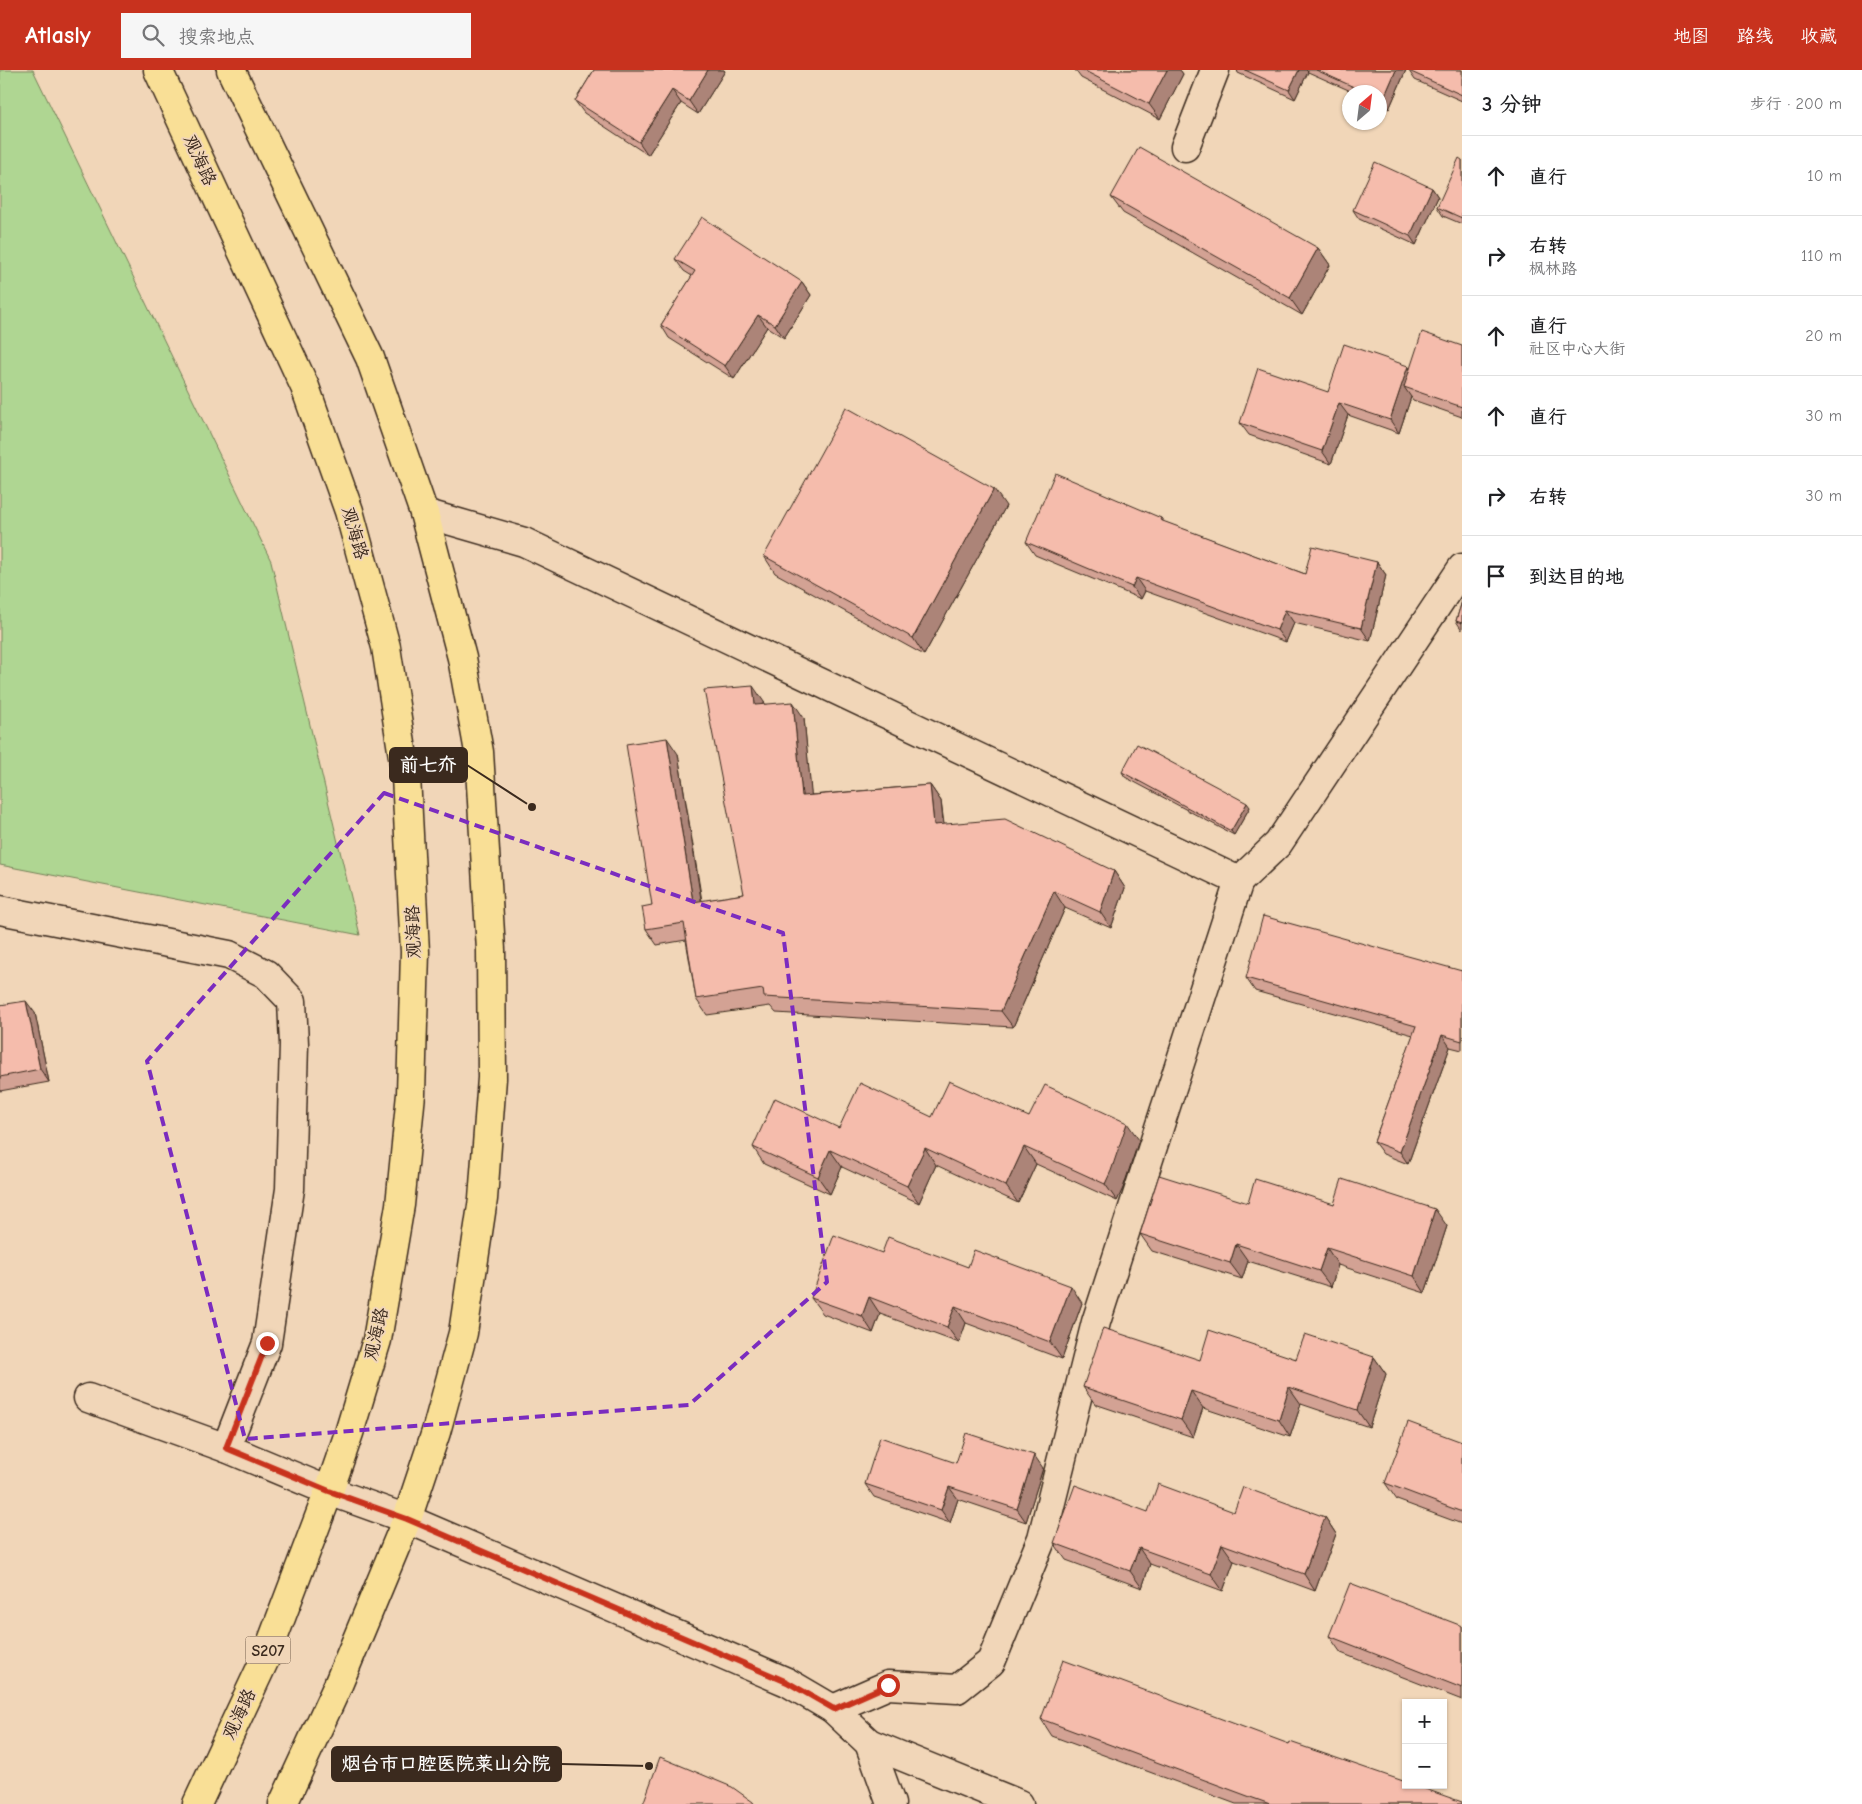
<!DOCTYPE html>
<html lang="zh">
<meta charset="utf-8">
<style>
body{margin:0;font-family:"Comic Neue","LXGW WenKai TC",sans-serif;background:#f6f6f6;color:#202124}
.controls{position:absolute;right:15px;bottom:15px;display:grid;overflow:hidden;border-radius:0px;box-shadow:0 1px 4px #0004}
.controls button{width:45px;height:45px;display:grid;place-items:center;padding:0;border:0;border-bottom:1px solid #e0e0e0;background:#fff;color:#202124;font:25px sans-serif}
.compass{position:absolute;left:1342px;top:15px;width:45px;height:45px;border-radius:50%;background:#fff;box-shadow:0 1px 4px #0004;rotate:28deg}
.stop{position:absolute;width:15px;height:15px;margin:-11px;border:4px solid #c8321e;border-radius:50%;background:#fff}
.stop.end{background:#c8321e;border-color:#fff;box-shadow:0 1px 5px #0008}
.list{margin:0;padding:0;list-style:none}
h2{display:flex;justify-content:space-between;align-items:center;height:65px;margin:0;padding:0 20px;font-size:21px}
h2 small{font-size:16px;font-weight:400;color:#757577}
.list li{display:grid;grid-template-columns:32px 1fr auto;gap:15px;align-items:center;box-sizing:border-box;height:80px;padding:0 20px;border-top:1px solid #e0e0e0}
.list b{display:block;font-size:19px;white-space:nowrap}
.list p{margin:0;font-size:16px;white-space:nowrap;color:#757577}
.list em{font-size:16px;font-style:normal;color:#757577}
.icon{flex:none;width:28px;height:28px;fill:none;stroke:currentColor;stroke-width:2;stroke-linecap:round;stroke-linejoin:round}
.map{position:relative;flex:none;width:1462px;height:1734px;overflow:hidden}
header{display:flex;align-items:center;gap:30px;box-sizing:border-box;height:70px;padding:0 25px;background:#c8321e;color:#fff}
header strong{font-size:24px}
nav{display:flex;gap:28px;margin-inline-start:auto;font-size:18px}
.search{width:350px;height:45px;background:#f6f6f6;display:flex;align-items:center;gap:12px;box-sizing:border-box;padding:0 18px;border-radius:0px;color:#757577;font-size:19px}
main{display:flex}
aside{flex:1;background:#fff}
.map>svg:first-child{display:block}
.green{fill:#afd692;stroke:#758058}
.lines{fill:none;stroke-linecap:round;stroke-linejoin:round}
.minor-casing{stroke:#3b2a1e;stroke-width:31}
.major-casing{stroke:#3b2a1e;stroke-width:31}
.minor{stroke:#f1d6b8;stroke-width:28}
.major{stroke:#f9df96;stroke-width:28}
.wall{fill:#d3a294;stroke:#3b2a1e}
.shaded-wall{fill:#ac8478;stroke:#3b2a1e}
.building{fill:#f5bcac;stroke:#3b2a1e}
.route{stroke:#c8321e;stroke-width:6}
.marked{fill:none;stroke:#7b2cbf;stroke-width:4;stroke-dasharray:10 6;stroke-linejoin:round}
.labels{text-anchor:middle;stroke-width:4;stroke-linejoin:round;paint-order:stroke}
.shield{fill:#f1d6b8;stroke:#725e4c;stroke-width:1}
.shield-label{font-size:16px;font-weight:bold;fill:#3b2a1e}
.street-label{font-size:18px;fill:#3b2a1e;stroke:#f1d6b8}
.leader{fill:none;stroke:#3b2a1e;stroke-width:2}
.callout-dot{fill:#3b2a1e;stroke:#f1d6b8;stroke-width:2}
.callout{fill:#3b2a1e;stroke:#3b2a1e;stroke-width:2}
.callout-label{font-size:19px;text-anchor:middle;font-weight:bold;fill:#fff}
</style>
<header>
<strong>Atlasly</strong>
<div class="search"><svg class="icon" aria-label="search" viewBox="0 0 24 24"><circle cx="10" cy="10" r="6"/><path d="M15 15l6 6"/></svg>搜索地点</div>
<nav><a>地图</a><a>路线</a><a>收藏</a></nav>
</header>
<main>
<div class="map">
<svg width="1462" height="1734" viewBox="0 0 1462 1734">
<rect width="100%" height="100%" fill="#f1d6b8"/>
<filter id="ink" filterUnits="userSpaceOnUse"><feTurbulence type="fractalNoise" baseFrequency=".02" numOctaves="2"/><feDisplacementMap in="SourceGraphic" scale="10" xChannelSelector="R" yChannelSelector="G"/><feConvolveMatrix kernelMatrix="1 2 1 2 8 2 1 2 1" color-interpolation-filters="sRGB"/></filter>
<g filter="url(#ink)">
<!-- green -->
<path class="green" d="M 0,0 L 33,0 L 271,491 L 360,865 L 0,795 Z"/>
<g class="lines">
<!-- minor casing -->
<g class="minor-casing">
<g id="minor">
<path d="M 1185,77 L 1215,0"/>
<path d="M 424,443 L 524,472 L 1239,811 L 1278,774 L 1462,498"/>
<path d="M 0,840 L 229,885 L 266,904 L 292,931 L 294,974 L 290,1119 L 267,1273 L 226,1378"/>
<path d="M 88,1328 L 226,1378 L 329,1421 L 407,1449 L 787,1612 L 833,1639 L 869,1673 L 891,1734"/>
<path d="M 833,1639 L 888,1615 L 957,1619 L 991,1592 L 1042,1468 L 1096,1252 L 1239,811"/>
<path d="M 869,1673 L 1019,1734"/>
</g>
</g>
<!-- major casing -->
<g class="major-casing">
<g id="major">
<path d="M 158,0 L 305,317 L 349,441 L 386,577 L 406,706 L 415,882 L 411,1024 L 400,1135 L 377,1270 L 349,1363 L 329,1421 L 266,1587 L 197,1734"/>
<path d="M 231,0 L 370,288 L 424,443 L 462,588 L 479,682 L 491,880 L 492,1008 L 483,1129 L 463,1263 L 436,1362 L 407,1449 L 338,1615 L 283,1734"/>
</g>
</g>
<!-- minor -->
<use href="#minor" class="minor"/>
<!-- major -->
<use href="#major" class="major"/>
</g>
<!-- wall -->
<g class="wall">
<path d="M 594,0 L 724,0 L 725,1 L 698,44 L 681,33 L 648,85 L 584,43 L 575,31 Z"/>
<path d="M 1075,0 L 1180,0 L 1183,4 L 1160,49 L 1081,8 Z"/>
<path d="M 1237,0 L 1406,0 L 1389,39 L 1380,35 L 1380,22 L 1353,22 L 1308,2 L 1295,29 L 1238,3 Z"/>
<path d="M 1462,0 L 1462,31 L 1415,10 L 1409,1 Z"/>
<path d="M 1462,90 L 1462,154 L 1443,146 L 1437,137 Z"/>
<path d="M 1432,118 L 1438,127 L 1416,175 L 1359,149 L 1353,140 Z"/>
<path d="M 1111,127 L 1318,178 L 1330,195 L 1302,245 L 1123,143 Z"/>
<path d="M 675,189 L 802,212 L 811,225 L 784,268 L 767,257 L 734,309 L 669,268 L 661,255 L 692,206 L 684,201 Z"/>
<path d="M 1462,276 L 1462,347 L 1413,330 L 1411,327 L 1399,363 L 1348,345 L 1331,394 L 1249,365 L 1240,353 L 1328,322 L 1408,296 L 1410,299 Z"/>
<path d="M 1006,436 L 924,585 L 775,503 L 764,486 Z"/>
<path d="M 1161,448 L 1164,452 L 1305,504 L 1377,492 L 1386,505 L 1370,571 L 1294,553 L 1286,572 L 1145,521 L 1141,529 L 1035,485 L 1026,472 Z"/>
<path d="M 1462,531 L 1462,560 L 1456,551 Z"/>
<path d="M 764,632 L 765,634 L 804,648 L 811,725 L 930,715 L 941,731 L 944,754 L 1114,801 L 1125,818 L 1111,858 L 1065,838 L 1013,957 L 776,943 L 770,936 L 707,945 L 696,929 L 686,870 L 657,875 L 646,859 L 652,835 L 678,684 L 702,831 L 744,824 Z"/>
<path d="M 1122,702 L 1250,737 L 1234,765 L 1125,707 Z"/>
<path d="M 1462,901 L 1462,980 L 1450,977 L 1408,1094 L 1383,1084 L 1374,1072 L 1413,965 L 1255,921 L 1246,908 Z"/>
<path d="M 0,935 L 35,943 L 49,1012 L 0,1021 Z"/>
<path d="M 932,1047 L 1029,1047 L 1139,1070 L 1123,1118 L 1117,1131 L 1036,1094 L 1018,1133 L 936,1095 L 919,1133 L 842,1097 L 830,1124 L 764,1094 L 753,1077 L 839,1058 Z"/>
<path d="M 1248,1133 L 1334,1134 L 1447,1156 L 1425,1223 L 1338,1195 L 1331,1217 L 1248,1191 L 1242,1209 L 1152,1181 L 1140,1164 Z"/>
<path d="M 882,1183 L 968,1197 L 1082,1233 L 1062,1289 L 966,1253 L 959,1273 L 880,1244 L 873,1263 L 823,1244 L 811,1228 Z"/>
<path d="M 1374,1287 L 1386,1304 L 1369,1357 L 1301,1334 L 1290,1367 L 1203,1338 L 1193,1367 L 1095,1334 L 1083,1317 L 1200,1290 Z"/>
<path d="M 1462,1372 L 1462,1454 L 1397,1430 L 1385,1413 Z"/>
<path d="M 956,1393 L 1043,1398 L 1026,1452 L 958,1429 L 950,1453 L 874,1427 L 865,1414 Z"/>
<path d="M 1148,1442 L 1234,1442 L 1325,1447 L 1336,1464 L 1315,1521 L 1234,1491 L 1223,1521 L 1150,1494 L 1142,1518 L 1066,1490 L 1054,1473 Z"/>
<path d="M 1462,1556 L 1462,1630 L 1341,1583 L 1329,1566 Z"/>
<path d="M 1041,1649 L 1289,1674 L 1462,1734 L 1236,1734 L 1052,1666 Z"/>
</g>
<!-- shaded-wall -->
<g class="shaded-wall">
<path d="M 708,0 L 724,0 L 725,1 L 698,44 L 689,31 Z"/>
<path d="M 1167,0 L 1180,0 L 1183,4 L 1160,49 L 1149,34 Z"/>
<path d="M 1299,0 L 1306,0 L 1308,2 L 1295,29 L 1289,20 Z"/>
<path d="M 1396,0 L 1406,0 L 1389,39 L 1383,30 Z"/>
<path d="M 672,20 L 681,33 L 648,85 L 639,72 Z"/>
<path d="M 1432,118 L 1438,127 L 1416,175 L 1410,166 Z"/>
<path d="M 1318,178 L 1330,195 L 1302,245 L 1290,228 Z"/>
<path d="M 802,212 L 811,225 L 784,268 L 775,255 Z"/>
<path d="M 758,245 L 767,257 L 734,309 L 725,296 Z"/>
<path d="M 1408,296 L 1417,309 L 1404,317 L 1411,327 L 1399,363 L 1390,350 Z"/>
<path d="M 1339,333 L 1348,345 L 1331,394 L 1322,381 Z"/>
<path d="M 994,419 L 1006,436 L 924,585 L 913,568 Z"/>
<path d="M 1377,492 L 1386,505 L 1370,571 L 1361,558 Z"/>
<path d="M 1136,508 L 1145,521 L 1141,529 L 1132,517 Z"/>
<path d="M 1285,540 L 1294,553 L 1286,572 L 1277,560 Z"/>
<path d="M 753,616 L 764,632 L 766,651 L 755,635 Z"/>
<path d="M 793,632 L 804,648 L 813,742 L 802,726 Z"/>
<path d="M 667,668 L 678,684 L 704,848 L 693,832 Z"/>
<path d="M 930,715 L 941,731 L 945,771 L 934,755 Z"/>
<path d="M 1247,733 L 1250,737 L 1234,765 L 1231,761 Z"/>
<path d="M 1114,801 L 1125,818 L 1111,858 L 1100,842 Z"/>
<path d="M 1054,821 L 1065,838 L 1013,957 L 1001,941 Z"/>
<path d="M 26,931 L 35,943 L 49,1012 L 40,999 Z"/>
<path d="M 1442,965 L 1450,977 L 1408,1094 L 1400,1082 Z"/>
<path d="M 1127,1053 L 1139,1070 L 1123,1118 L 1117,1131 L 1105,1114 Z"/>
<path d="M 1024,1077 L 1036,1094 L 1018,1133 L 1006,1116 Z"/>
<path d="M 925,1078 L 936,1095 L 919,1133 L 907,1116 Z"/>
<path d="M 830,1080 L 842,1097 L 830,1124 L 818,1107 Z"/>
<path d="M 1435,1139 L 1447,1156 L 1425,1223 L 1414,1206 Z"/>
<path d="M 1236,1174 L 1248,1191 L 1242,1209 L 1230,1193 Z"/>
<path d="M 1327,1178 L 1338,1195 L 1331,1217 L 1319,1201 Z"/>
<path d="M 1071,1216 L 1082,1233 L 1062,1289 L 1050,1272 Z"/>
<path d="M 869,1227 L 880,1244 L 873,1263 L 862,1246 Z"/>
<path d="M 955,1236 L 966,1253 L 959,1273 L 947,1257 Z"/>
<path d="M 1374,1287 L 1386,1304 L 1369,1357 L 1357,1340 Z"/>
<path d="M 1289,1317 L 1301,1334 L 1290,1367 L 1279,1350 Z"/>
<path d="M 1191,1321 L 1203,1338 L 1193,1367 L 1181,1350 Z"/>
<path d="M 1034,1385 L 1043,1398 L 1026,1452 L 1017,1439 Z"/>
<path d="M 949,1417 L 958,1429 L 950,1453 L 941,1440 Z"/>
<path d="M 1325,1447 L 1336,1464 L 1315,1521 L 1304,1504 Z"/>
<path d="M 1222,1474 L 1234,1491 L 1223,1521 L 1211,1504 Z"/>
<path d="M 1139,1478 L 1150,1494 L 1142,1518 L 1130,1501 Z"/>
</g>
<!-- building -->
<g class="building">
<path d="M 594,0 L 708,0 L 689,31 L 672,20 L 639,72 L 575,31 Z"/>
<path d="M 1083,0 L 1167,0 L 1149,34 Z"/>
<path d="M 1245,0 L 1299,0 L 1289,20 Z"/>
<path d="M 1316,0 L 1396,0 L 1383,30 L 1380,29 L 1380,22 L 1365,22 Z"/>
<path d="M 1410,0 L 1462,0 L 1462,25 L 1409,1 Z"/>
<path d="M 1139,77 L 1318,178 L 1290,228 L 1111,127 Z"/>
<path d="M 1459,88 L 1462,90 L 1462,148 L 1437,137 Z"/>
<path d="M 1375,92 L 1432,118 L 1410,166 L 1353,140 Z"/>
<path d="M 702,147 L 802,212 L 775,255 L 758,245 L 725,296 L 661,255 L 695,201 L 675,189 Z"/>
<path d="M 1422,262 L 1462,276 L 1462,337 L 1404,317 Z"/>
<path d="M 1344,274 L 1408,296 L 1390,350 L 1339,333 L 1322,381 L 1240,353 L 1258,298 L 1328,322 Z"/>
<path d="M 846,337 L 994,419 L 913,568 L 764,486 Z"/>
<path d="M 1055,403 L 1161,448 L 1160,450 L 1305,504 L 1312,476 L 1377,492 L 1361,558 L 1285,540 L 1277,560 L 1136,508 L 1132,517 L 1026,472 Z"/>
<path d="M 1462,531 L 1462,553 L 1456,551 Z"/>
<path d="M 753,616 L 755,635 L 793,632 L 802,726 L 930,715 L 934,755 L 1005,749 L 1114,801 L 1100,842 L 1054,821 L 1001,941 L 764,927 L 763,919 L 696,929 L 684,853 L 646,859 L 642,837 L 652,835 L 626,674 L 667,668 L 693,832 L 744,824 L 704,620 Z"/>
<path d="M 1137,674 L 1247,733 L 1231,761 L 1122,702 Z"/>
<path d="M 1263,846 L 1462,901 L 1462,971 L 1442,965 L 1400,1082 L 1374,1072 L 1416,956 L 1246,908 Z"/>
<path d="M 26,931 L 40,999 L 0,1007 L 0,935 Z"/>
<path d="M 949,1011 L 1029,1047 L 1045,1015 L 1127,1053 L 1111,1101 L 1105,1114 L 1024,1077 L 1006,1116 L 925,1078 L 907,1116 L 830,1080 L 818,1107 L 753,1077 L 775,1028 L 839,1058 L 860,1013 L 932,1047 Z"/>
<path d="M 1159,1105 L 1248,1133 L 1255,1109 L 1334,1134 L 1342,1109 L 1435,1139 L 1414,1206 L 1327,1178 L 1319,1201 L 1236,1174 L 1230,1193 L 1140,1164 Z"/>
<path d="M 834,1165 L 882,1183 L 888,1167 L 968,1197 L 974,1180 L 1071,1216 L 1050,1272 L 955,1236 L 947,1257 L 869,1227 L 862,1246 L 811,1228 Z"/>
<path d="M 1103,1258 L 1200,1290 L 1209,1260 L 1296,1289 L 1305,1264 L 1374,1287 L 1357,1340 L 1289,1317 L 1279,1350 L 1191,1321 L 1181,1350 L 1083,1317 Z"/>
<path d="M 1408,1352 L 1462,1372 L 1462,1442 L 1385,1413 Z"/>
<path d="M 966,1363 L 1034,1385 L 1017,1439 L 949,1417 L 941,1440 L 865,1414 L 880,1367 L 956,1393 Z"/>
<path d="M 1158,1414 L 1234,1442 L 1243,1417 L 1325,1447 L 1304,1504 L 1222,1474 L 1211,1504 L 1139,1478 L 1130,1501 L 1054,1473 L 1075,1415 L 1148,1442 Z"/>
<path d="M 1350,1513 L 1462,1556 L 1462,1618 L 1329,1566 Z"/>
<path d="M 1063,1590 L 1289,1674 L 1290,1672 L 1406,1712 L 1406,1715 L 1414,1715 L 1462,1732 L 1462,1734 L 1270,1734 L 1253,1728 L 1041,1649 Z"/>
<path d="M 660,1687 L 732,1717 L 753,1732 L 754,1734 L 643,1734 Z"/>
</g>
</g>
<g class="lines" filter="url(#ink)">
<!-- route -->
<path class="route" d="M 267,1273 L 226,1378 L 329,1421 L 407,1449 L 787,1612 L 834,1639 L 888,1615"/>
</g>
<!-- marked area -->
<path class="marked" d="M 384,723 L 783,863 L 827,1212 L 689,1335 L 245,1369 L 147,991 Z"/>
<g class="labels">
<!-- shield labels -->
<rect class="shield" x="245.5" y="1566.5" width="45" height="27" rx="4"/>
<g class="shield-label">
<text x="268" y="1586">S207</text>
</g>
<!-- street labels -->
<g class="street-label">
<text transform="translate(200 90) rotate(65)" y="6">观海路</text>
<text transform="translate(355 463) rotate(74)" y="6">观海路</text>
<text transform="translate(413 862) rotate(-92)" y="6">观海路</text>
<text transform="translate(376 1264) rotate(-77)" y="6">观海路</text>
<text transform="translate(239 1644) rotate(-65)" y="6">观海路</text>
</g>
</g>
<!-- callouts -->
<path class="leader" d="M532 737L467 695M649 1696L561 1694"/>
<g class="callout-dot">
<circle cx="532" cy="737" r="5"/>
<circle cx="649" cy="1696" r="5"/>
</g>
<g class="callout">
<rect x="390" y="678" width="77" height="34" rx="5"/>
<rect x="332" y="1677" width="229" height="34" rx="5"/>
</g>
<g class="callout-label">
<text x="428" y="701">前七夼</text>
<text x="446" y="1700">烟台市口腔医院莱山分院</text>
</g>
</svg>
<div class="controls">
<button>+</button>
<button>−</button>
</div>
<svg class="compass" viewBox="-18 -18 36 36"><path d="M0-13l5 13h-10z" fill="#e53935"/><path d="M0 13l5-13h-10z" fill="#757577"/></svg>
<div class="stop" style="left:888px;top:1615px"></div>
<div class="stop end" style="left:267px;top:1273px"></div>
</div>
<aside>
<h2>3 分钟<small>步行 · 200 m</small></h2>
<ul class="list">
<li><svg class="icon" aria-label="ahead" viewBox="0 0 24 24"><path d="M12 20V5M6 11l6-6 6 6"/></svg><div><b>直行</b></div><em>10 m</em></li>
<li><svg class="icon" aria-label="right" viewBox="0 0 24 24"><path d="M7 20v-9h11M14 6l5 5-5 5"/></svg><div><b>右转</b><p>枫林路</p></div><em>110 m</em></li>
<li><svg class="icon" aria-label="ahead" viewBox="0 0 24 24"><path d="M12 20V5M6 11l6-6 6 6"/></svg><div><b>直行</b><p>社区中心大街</p></div><em>20 m</em></li>
<li><svg class="icon" aria-label="ahead" viewBox="0 0 24 24"><path d="M12 20V5M6 11l6-6 6 6"/></svg><div><b>直行</b></div><em>30 m</em></li>
<li><svg class="icon" aria-label="right" viewBox="0 0 24 24"><path d="M7 20v-9h11M14 6l5 5-5 5"/></svg><div><b>右转</b></div><em>30 m</em></li>
<li><svg class="icon" aria-label="arrive" viewBox="0 0 24 24"><path d="M6 21V4h12l-3 4 3 4H6"/></svg><div><b>到达目的地</b></div></li>
</ul>
</aside>
</main>
